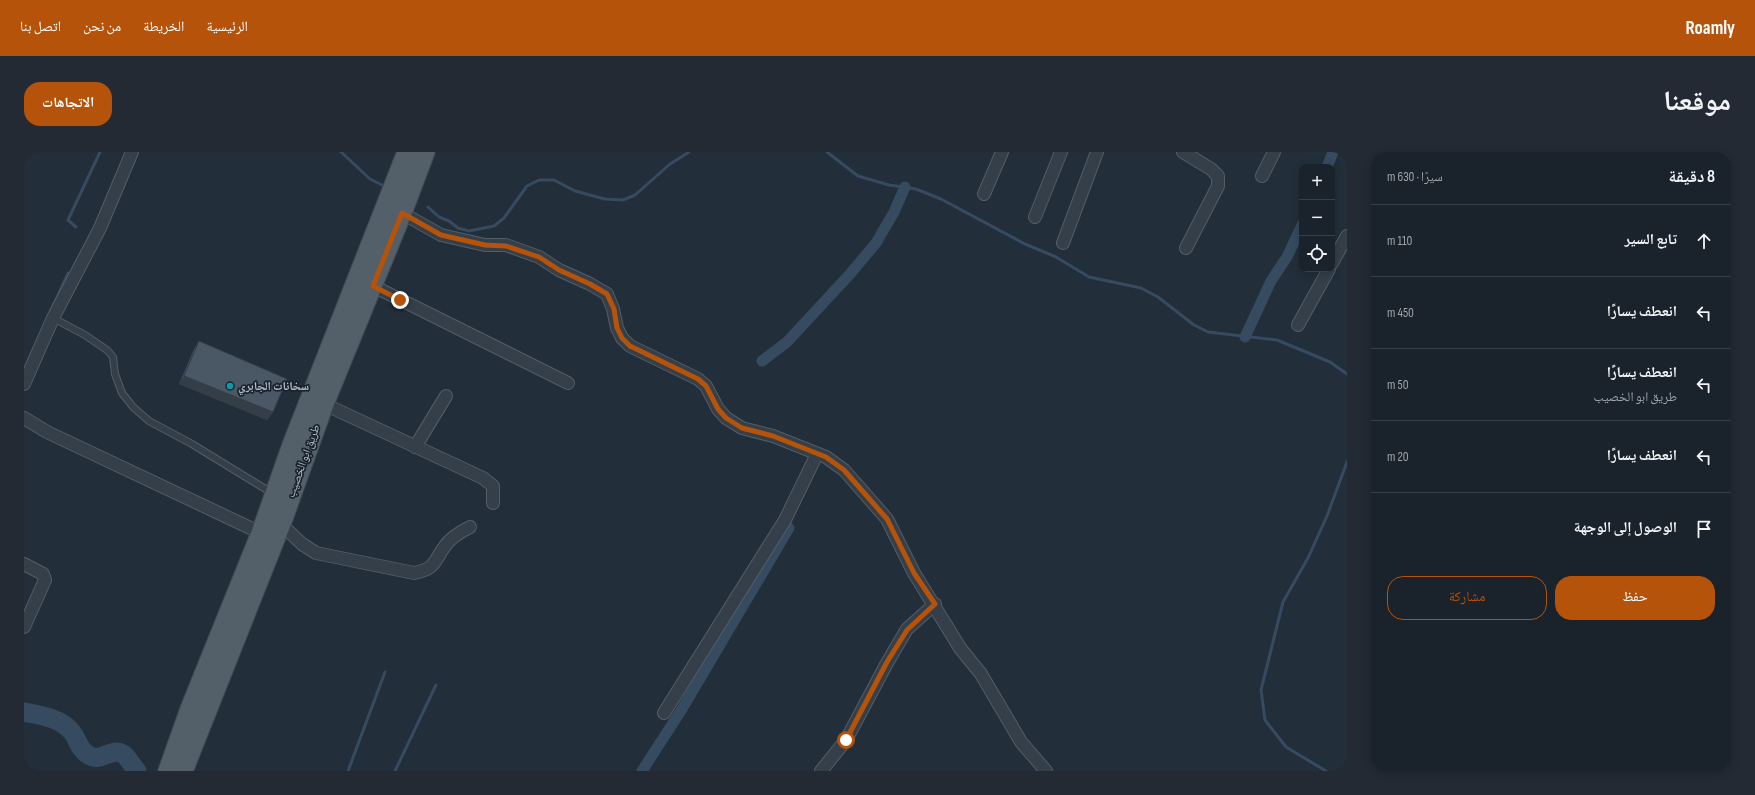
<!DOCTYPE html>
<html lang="ar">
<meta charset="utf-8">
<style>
body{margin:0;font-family:"Sofia Sans Condensed","Noto Naskh Arabic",sans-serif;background:#232a33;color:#f1f3f6;direction:rtl}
.controls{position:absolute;right:12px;top:12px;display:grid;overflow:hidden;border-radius:8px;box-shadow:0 2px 10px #0003}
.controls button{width:36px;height:36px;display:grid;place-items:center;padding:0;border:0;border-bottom:1px solid #383f47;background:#1a222b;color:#f1f3f6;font:20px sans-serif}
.stop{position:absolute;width:12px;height:12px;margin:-9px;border:3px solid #b45309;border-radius:50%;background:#fff}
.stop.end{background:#b45309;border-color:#fff;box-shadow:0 1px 4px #0008}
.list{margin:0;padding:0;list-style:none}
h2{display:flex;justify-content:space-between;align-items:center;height:52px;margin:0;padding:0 16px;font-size:17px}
h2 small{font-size:13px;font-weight:400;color:#9fa4a9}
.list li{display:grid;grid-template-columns:26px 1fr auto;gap:12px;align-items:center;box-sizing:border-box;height:72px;padding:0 16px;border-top:1px solid #383f47}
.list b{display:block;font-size:15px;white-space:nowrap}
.list p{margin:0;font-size:13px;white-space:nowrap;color:#9fa4a9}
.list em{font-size:13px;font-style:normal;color:#9fa4a9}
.actions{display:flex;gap:8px;padding:12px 16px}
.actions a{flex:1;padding:9px 0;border:1px solid #b45309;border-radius:16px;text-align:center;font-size:14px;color:#b45309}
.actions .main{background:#b45309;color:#fff}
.icon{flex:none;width:22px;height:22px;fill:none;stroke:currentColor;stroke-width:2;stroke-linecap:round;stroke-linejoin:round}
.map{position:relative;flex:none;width:1323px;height:619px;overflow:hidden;direction:ltr;border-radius:16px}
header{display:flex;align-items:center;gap:24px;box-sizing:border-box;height:56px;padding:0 20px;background:#b45309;color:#fff}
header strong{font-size:19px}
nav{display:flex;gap:22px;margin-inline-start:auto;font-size:14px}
.intro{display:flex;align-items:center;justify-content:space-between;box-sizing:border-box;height:96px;padding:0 24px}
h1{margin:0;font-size:28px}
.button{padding:10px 18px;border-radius:16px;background:#b45309;color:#fff;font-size:14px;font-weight:700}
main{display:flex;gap:24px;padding:0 24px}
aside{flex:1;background:#1a222b;border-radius:16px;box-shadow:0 2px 10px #0003}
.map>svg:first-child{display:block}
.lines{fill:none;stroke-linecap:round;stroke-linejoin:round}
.stream{stroke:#364b60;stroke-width:3}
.canal{stroke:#364b60;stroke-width:11}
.river{stroke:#364b60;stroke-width:19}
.service-casing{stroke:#535d67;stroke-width:8}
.minor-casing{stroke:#535d67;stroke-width:14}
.primary-casing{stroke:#424b55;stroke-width:21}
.service{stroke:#353f49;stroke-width:6}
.minor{stroke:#353f49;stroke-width:12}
.primary{stroke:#535f69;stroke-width:19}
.wall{fill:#404c57}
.shaded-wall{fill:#343e47}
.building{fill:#4a5865;stroke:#343e47}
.route{stroke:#b45309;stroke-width:5}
.culture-dot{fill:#0f9aa8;stroke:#1b242e;stroke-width:1.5}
.labels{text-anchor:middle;stroke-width:3.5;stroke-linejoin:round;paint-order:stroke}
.poi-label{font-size:12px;font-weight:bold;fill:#b0bac5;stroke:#1b242e;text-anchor:start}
.street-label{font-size:12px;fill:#b0bac5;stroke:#1b242e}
</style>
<header>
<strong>Roamly</strong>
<nav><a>الرئيسية</a><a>الخريطة</a><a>من نحن</a><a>اتصل بنا</a></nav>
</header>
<div class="intro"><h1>موقعنا</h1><a class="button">الاتجاهات</a></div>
<main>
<aside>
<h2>8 دقيقة<small>سيرًا · 630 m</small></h2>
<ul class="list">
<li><svg class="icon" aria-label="ahead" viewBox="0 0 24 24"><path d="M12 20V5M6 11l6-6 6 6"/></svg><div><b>تابع السير</b></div><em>110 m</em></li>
<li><svg class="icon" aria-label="left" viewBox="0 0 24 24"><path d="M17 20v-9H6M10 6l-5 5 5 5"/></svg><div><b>انعطف يسارًا</b></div><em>450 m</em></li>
<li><svg class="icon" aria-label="left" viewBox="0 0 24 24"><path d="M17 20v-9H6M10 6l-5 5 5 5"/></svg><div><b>انعطف يسارًا</b><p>طريق ابو الخصيب</p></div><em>50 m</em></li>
<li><svg class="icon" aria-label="left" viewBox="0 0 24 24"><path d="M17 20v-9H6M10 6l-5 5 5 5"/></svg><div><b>انعطف يسارًا</b></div><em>20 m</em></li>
<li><svg class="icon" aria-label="arrive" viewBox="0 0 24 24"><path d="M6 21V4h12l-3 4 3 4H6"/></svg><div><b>الوصول إلى الوجهة</b></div></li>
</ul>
<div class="actions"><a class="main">حفظ</a><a>مشاركة</a></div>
</aside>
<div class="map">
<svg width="1323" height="619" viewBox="0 0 1323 619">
<rect width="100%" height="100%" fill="#222e39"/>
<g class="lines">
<!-- stream -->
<g class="stream">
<path d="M 317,0 L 346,27 L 362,35"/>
<path d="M 803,0 L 834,24 L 865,33 L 892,37 L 917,47 L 1001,92 L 1032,105 L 1065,125 L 1117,136 L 1134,145 L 1170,173 L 1184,180 L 1253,188 L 1306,210 L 1323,222"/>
<path d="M 404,55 L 415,65 L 425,69 L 434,76 L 445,79 L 470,74 L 480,66 L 503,34 L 515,28 L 530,28 L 551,39 L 581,47 L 599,48 L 611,43 L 646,12 L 665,0"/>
<path d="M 52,75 L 44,68 L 76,0"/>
<path d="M 29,154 L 44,121"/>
<path d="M 324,619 L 361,520"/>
<path d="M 371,619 L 412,533"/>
<path d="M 1302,619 L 1262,595 L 1241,568 L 1237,538 L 1259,450 L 1284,406 L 1303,364 L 1323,310"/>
</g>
<!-- canal -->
<g class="canal">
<path d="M 1303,15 L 1309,0"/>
<path d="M 1221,185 L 1247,129 L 1263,105 L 1278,73"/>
<path d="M 738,209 L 763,190 L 826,122 L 852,91 L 870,60 L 881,35"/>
<path d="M 618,619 L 658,557 L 765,376"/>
</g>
<!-- river -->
<path class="river" d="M 0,560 C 16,563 37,566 48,580 C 55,589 54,597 66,604 C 77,610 88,595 99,602 C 105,606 108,614 113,619"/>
<!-- service casing -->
<g class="service-casing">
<path id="service" d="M 29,166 L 61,183 L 83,198 L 89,205 L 91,222 L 98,241 L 109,255 L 125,269 L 168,292 L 248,341"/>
</g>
<!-- minor casing -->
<g class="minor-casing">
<g id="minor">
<path d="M 1159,0 L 1187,17 L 1194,24 L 1194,34 L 1162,96"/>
<path d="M 1238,24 L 1250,0"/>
<path d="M 960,42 L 978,0"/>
<path d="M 378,61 L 417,83 L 461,93 L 482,93 L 515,105 L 535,118 L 566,132 L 583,142 L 589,157 L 593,176 L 598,186 L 606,194 L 674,227 L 682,234 L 694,257 L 702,266 L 718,276 L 749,284 L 802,305 L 820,318 L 863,367 L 890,421 L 936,496 L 957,522 L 997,590 L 1022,619"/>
<path d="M 1011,65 L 1037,0"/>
<path d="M 1039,91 L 1073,0"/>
<path d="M 1308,111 L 1323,84"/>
<path d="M 349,134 L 544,231"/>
<path d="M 1274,173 L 1305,117"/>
<path d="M 0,232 L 29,166 L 76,76 L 108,0"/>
<path d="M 300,252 L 459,326 L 469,334 L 469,351"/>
<path d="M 0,266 L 23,280 L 237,381"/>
<path d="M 391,295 L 422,244"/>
<path d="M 257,372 L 278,392 L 292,401 L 390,421 C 413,416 409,410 421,394 C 427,385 438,379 446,375"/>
<path d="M 0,412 L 19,422 L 21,428 L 0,475"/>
<path d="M 640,561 L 761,368 L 793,302"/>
<path d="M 797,619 L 822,588 L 863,511 L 883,477 L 911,452"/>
</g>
</g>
<!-- primary casing -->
<g class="primary-casing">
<g id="primary">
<path d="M 144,619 L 166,557 L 237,381 L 268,293 L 383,0"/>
<path d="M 159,619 L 257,372 L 300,252 L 378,61 L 401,0"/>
</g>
</g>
<!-- service -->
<use href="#service" class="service"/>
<!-- minor -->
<use href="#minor" class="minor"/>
<!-- primary -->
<use href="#primary" class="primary"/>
</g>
<!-- wall -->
<path class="wall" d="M 175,189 L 249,260 L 243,268 L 155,232 L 170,197 Z"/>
<!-- shaded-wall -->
<path class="shaded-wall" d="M 160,224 L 249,260 L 243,268 L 155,232 Z"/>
<!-- building -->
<path class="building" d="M 175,189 L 263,227 L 249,260 L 160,224 Z"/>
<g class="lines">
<!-- route -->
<path class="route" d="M 376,148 L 349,134 L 378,61 L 417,83 L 461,93 L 482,94 L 515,105 L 535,118 L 566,132 L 583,142 L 590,157 L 593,176 L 598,186 L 606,194 L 674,227 L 682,234 L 694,257 L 702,266 L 718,276 L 749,284 L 802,305 L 820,318 L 863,367 L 890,421 L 911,452 L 883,478 L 863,510 L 822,588"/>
</g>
<!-- markers -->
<circle class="culture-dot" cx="206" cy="234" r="4"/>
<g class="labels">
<!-- poi labels -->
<g class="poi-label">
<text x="214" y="238">سخانات الجابري</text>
</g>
<!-- street labels -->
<g class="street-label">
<text transform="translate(279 309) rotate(-70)" y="4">طريق ابو الخصيب</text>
</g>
</g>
</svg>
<div class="controls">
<button>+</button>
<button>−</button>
<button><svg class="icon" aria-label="locate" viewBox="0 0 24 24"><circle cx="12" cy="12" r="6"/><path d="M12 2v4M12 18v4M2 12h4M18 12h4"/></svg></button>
</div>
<div class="stop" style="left:822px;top:588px"></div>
<div class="stop end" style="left:376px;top:148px"></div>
</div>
</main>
